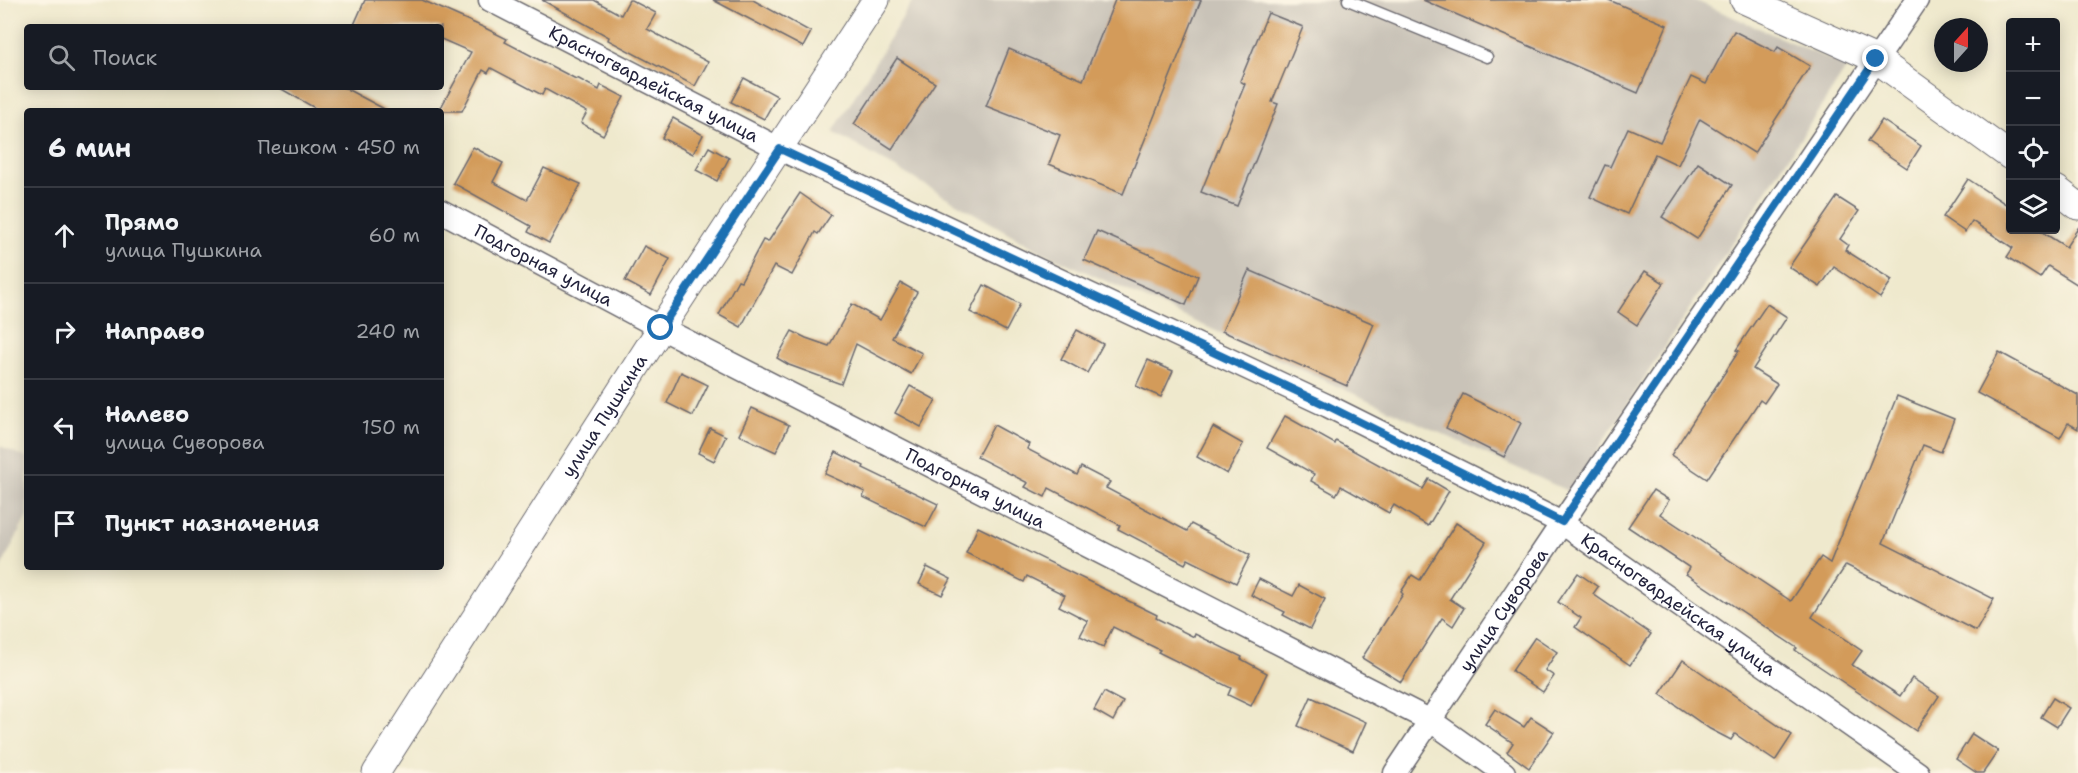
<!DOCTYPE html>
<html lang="ru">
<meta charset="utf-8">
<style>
body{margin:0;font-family:"Shantell Sans",sans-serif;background:#20242c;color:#f1f3f6}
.controls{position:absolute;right:18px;top:18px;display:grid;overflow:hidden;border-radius:6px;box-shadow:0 3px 15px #0003}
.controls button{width:54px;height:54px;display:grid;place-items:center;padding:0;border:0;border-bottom:2px solid #363941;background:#171b24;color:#f1f3f6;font:30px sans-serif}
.compass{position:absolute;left:1934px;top:18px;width:54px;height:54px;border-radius:50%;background:#171b24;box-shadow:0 3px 15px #0003;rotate:21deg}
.stop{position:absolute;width:18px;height:18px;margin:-14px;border:4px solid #1f6fb2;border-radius:50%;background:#fff}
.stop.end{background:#1f6fb2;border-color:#fff;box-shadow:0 2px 6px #0008}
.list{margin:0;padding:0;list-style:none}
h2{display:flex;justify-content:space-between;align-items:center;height:78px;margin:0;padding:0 24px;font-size:26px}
h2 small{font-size:20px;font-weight:400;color:#9ea1a6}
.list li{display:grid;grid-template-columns:39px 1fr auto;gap:18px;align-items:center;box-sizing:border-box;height:96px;padding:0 24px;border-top:2px solid #363941}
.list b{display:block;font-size:22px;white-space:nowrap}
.list p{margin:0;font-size:20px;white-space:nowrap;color:#9ea1a6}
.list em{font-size:20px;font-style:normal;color:#9ea1a6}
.icon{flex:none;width:33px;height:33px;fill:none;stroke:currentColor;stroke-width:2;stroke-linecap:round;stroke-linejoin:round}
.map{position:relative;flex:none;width:2078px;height:773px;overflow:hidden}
.search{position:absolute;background:#171b24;box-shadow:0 3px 15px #0003;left:24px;top:24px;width:420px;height:66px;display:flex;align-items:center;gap:15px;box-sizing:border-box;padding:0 21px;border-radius:6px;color:#9ea1a6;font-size:22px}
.panel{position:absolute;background:#171b24;box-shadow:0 3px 15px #0003;left:24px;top:108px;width:420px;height:462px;border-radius:6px}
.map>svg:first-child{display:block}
.industrial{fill:#c9c3b8}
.building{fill:#d39b5a}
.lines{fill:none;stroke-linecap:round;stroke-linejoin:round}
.service-casing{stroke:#6a686e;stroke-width:13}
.minor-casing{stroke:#6a686e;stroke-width:25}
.tertiary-casing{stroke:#6a686e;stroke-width:29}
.service{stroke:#fff;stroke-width:10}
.minor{stroke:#fff;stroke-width:22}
.tertiary{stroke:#fff;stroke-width:27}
.route{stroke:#1f6fb2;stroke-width:8}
.labels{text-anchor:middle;stroke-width:4.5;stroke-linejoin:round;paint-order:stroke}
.street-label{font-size:18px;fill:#22223b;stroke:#fcf5e5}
</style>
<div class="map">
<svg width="2078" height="773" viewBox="0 0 2078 773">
<rect width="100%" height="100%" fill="#fcf5e5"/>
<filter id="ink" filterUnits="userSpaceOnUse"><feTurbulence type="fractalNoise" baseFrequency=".0167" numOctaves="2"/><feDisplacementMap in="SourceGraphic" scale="12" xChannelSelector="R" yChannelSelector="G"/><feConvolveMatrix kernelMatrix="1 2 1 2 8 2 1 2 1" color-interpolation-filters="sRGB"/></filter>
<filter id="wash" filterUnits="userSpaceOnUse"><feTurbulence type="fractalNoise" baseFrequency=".008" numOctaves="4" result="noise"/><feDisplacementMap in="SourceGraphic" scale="24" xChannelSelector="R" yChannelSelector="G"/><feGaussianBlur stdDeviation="1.35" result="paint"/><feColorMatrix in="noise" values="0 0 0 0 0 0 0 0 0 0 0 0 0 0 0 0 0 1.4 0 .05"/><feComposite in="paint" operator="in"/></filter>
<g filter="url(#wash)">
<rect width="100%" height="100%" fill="#efe9cd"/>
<!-- industrial -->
<g class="industrial">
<path d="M 913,0 L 1694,0 L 1847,67 L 1570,492 L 1040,251 L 833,132 Z"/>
<path d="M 0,446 L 27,458 L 27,516 L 0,570 Z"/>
</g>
<g id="blocks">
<!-- building -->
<g class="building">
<path d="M 365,0 L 422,0 L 485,28 L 507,39 L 505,42 L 576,79 L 577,78 L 599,90 L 601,85 L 624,97 L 603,135 L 581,123 L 587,112 L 545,89 L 542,95 L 491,68 L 488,73 L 483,70 L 462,111 L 439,111 L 471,52 L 441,39 L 441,27 L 353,27 Z"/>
<path d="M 542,0 L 594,0 L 621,15 L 629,0 L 631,0 L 656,13 L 647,29 L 708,62 L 695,86 L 608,40 L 609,37 Z"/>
<path d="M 713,0 L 753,0 L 811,32 L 803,47 Z"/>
<path d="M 1115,0 L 1201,0 L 1123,194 L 1049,164 L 1060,135 L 986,106 L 1009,49 L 1083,80 Z"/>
<path d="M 1423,0 L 1609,0 L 1667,25 L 1638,93 Z"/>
<path d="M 1268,13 L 1303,27 L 1272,102 L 1278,104 L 1237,206 L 1201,192 L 1245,84 L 1240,81 Z"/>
<path d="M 1734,31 L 1775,52 L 1778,47 L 1810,66 L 1754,153 L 1700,119 L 1678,165 L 1655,154 L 1627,214 L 1590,197 L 1605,165 L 1610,167 L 1628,128 L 1660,142 L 1691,77 L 1706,84 Z"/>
<path d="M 897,58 L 935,83 L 892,149 L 854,124 Z"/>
<path d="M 744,78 L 777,96 L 764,119 L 731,102 Z"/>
<path d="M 278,87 L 343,87 L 388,111 L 320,111 Z"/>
<path d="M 673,118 L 703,135 L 693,154 L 662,138 Z"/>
<path d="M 1882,120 L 1921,146 L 1907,168 L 1867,141 Z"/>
<path d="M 473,147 L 503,163 L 493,182 L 527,200 L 544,168 L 581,184 L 549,243 L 528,232 L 531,226 L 453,183 Z"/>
<path d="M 709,147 L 729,158 L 717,181 L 696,170 Z"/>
<path d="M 1698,163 L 1732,185 L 1697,239 L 1662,217 Z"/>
<path d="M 1968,179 L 2010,207 L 2010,230 L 2039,230 L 2066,247 L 2078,228 L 2078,285 L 2048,266 L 2040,278 L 2007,257 L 2013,248 L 1972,221 L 1965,232 L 1943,217 Z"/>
<path d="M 800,193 L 831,215 L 818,234 L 815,232 L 792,275 L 774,266 L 741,327 L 719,315 L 738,280 L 741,281 L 763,240 L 768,242 Z"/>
<path d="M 1837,197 L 1859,211 L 1840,239 L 1848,245 L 1845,250 L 1892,280 L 1880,298 L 1834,267 L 1820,287 L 1789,267 Z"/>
<path d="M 1097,231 L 1198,276 L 1186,305 L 1084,260 Z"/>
<path d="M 644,246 L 670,259 L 651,295 L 625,281 Z"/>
<path d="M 1249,270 L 1374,324 L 1347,386 L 1222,331 Z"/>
<path d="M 1645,271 L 1664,283 L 1637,325 L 1618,312 Z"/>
<path d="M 901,283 L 917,292 L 892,338 L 922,353 L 911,374 L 856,344 L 841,384 L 789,365 L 777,358 L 792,331 L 806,338 L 829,346 L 852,304 L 880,320 Z"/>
<path d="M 984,285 L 1020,304 L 1006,331 L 970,312 Z"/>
<path d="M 1767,304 L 1787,317 L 1753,369 L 1777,384 L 1764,403 L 1760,400 L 1707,479 L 1671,455 L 1739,351 L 1736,350 Z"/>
<path d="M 1077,330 L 1103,344 L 1087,373 L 1061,359 Z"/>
<path d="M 1999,352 L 2078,395 L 2078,429 L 2068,423 L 2060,438 L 1977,393 Z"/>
<path d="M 1148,360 L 1173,371 L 1161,397 L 1136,386 Z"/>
<path d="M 681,372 L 708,385 L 693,416 L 667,403 Z"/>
<path d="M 910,386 L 936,400 L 921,427 L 895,413 Z"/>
<path d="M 1463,394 L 1521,423 L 1504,457 L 1446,428 Z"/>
<path d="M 1897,396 L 1954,419 L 1941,452 L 1923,445 L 1883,543 L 1994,599 L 1976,631 L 1846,565 L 1812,617 L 1862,651 L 1852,665 L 1900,696 L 1912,678 L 1939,696 L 1916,731 L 1795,650 L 1797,648 L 1686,574 L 1690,568 L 1628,527 L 1653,490 L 1669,500 L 1660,514 L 1791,601 L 1821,557 L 1830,563 Z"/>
<path d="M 752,408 L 789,425 L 776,452 L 739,435 Z"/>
<path d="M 1285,416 L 1335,444 L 1336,441 L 1423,489 L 1429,479 L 1449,491 L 1428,526 L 1394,505 L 1389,513 L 1341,486 L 1336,495 L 1311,481 L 1314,474 L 1267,448 Z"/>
<path d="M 994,425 L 1029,444 L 1027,449 L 1077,475 L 1081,467 L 1110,482 L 1106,488 L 1187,531 L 1191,524 L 1250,555 L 1236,583 L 1188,559 L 1185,564 L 1118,529 L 1120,525 L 1049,488 L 1045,497 L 1025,487 L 1028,483 L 977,457 Z"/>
<path d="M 1213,427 L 1243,444 L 1227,474 L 1197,457 Z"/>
<path d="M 710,428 L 726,436 L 714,461 L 698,453 Z"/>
<path d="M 836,452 L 864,466 L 863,468 L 938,504 L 926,527 L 863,497 L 865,492 L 825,474 Z"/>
<path d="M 1456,523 L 1486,542 L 1450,599 L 1464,608 L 1453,626 L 1442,618 L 1401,682 L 1362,658 L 1403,594 L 1401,592 L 1412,575 L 1420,580 Z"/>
<path d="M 978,527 L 1157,615 L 1156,618 L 1194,637 L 1195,634 L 1242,657 L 1241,659 L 1267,673 L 1251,706 L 1228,695 L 1231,688 L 1158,652 L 1160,650 L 1113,627 L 1103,647 L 1080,636 L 1088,621 L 1059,606 L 1065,595 L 1027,576 L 1024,582 L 966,553 Z"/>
<path d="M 927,567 L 951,579 L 942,595 L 919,584 Z"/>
<path d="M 1578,573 L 1598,587 L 1593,594 L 1651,634 L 1630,665 L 1575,627 L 1581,618 L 1558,602 Z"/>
<path d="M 1259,579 L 1293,596 L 1299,585 L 1325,599 L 1310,629 L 1283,615 L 1285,612 L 1251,595 Z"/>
<path d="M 1535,637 L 1557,652 L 1545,670 L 1554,676 L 1543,692 L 1512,671 Z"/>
<path d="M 1683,660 L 1792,735 L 1775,761 L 1735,734 L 1731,740 L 1710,729 L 1660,694 Z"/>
<path d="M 1104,692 L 1123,702 L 1113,721 L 1094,710 Z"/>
<path d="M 1311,697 L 1366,722 L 1353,751 L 1298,726 Z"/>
<path d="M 2053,698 L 2069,708 L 2057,727 L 2041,717 Z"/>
<path d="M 1495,709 L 1524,727 L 1531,717 L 1554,732 L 1529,768 L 1507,752 L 1513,743 L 1485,724 Z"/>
<path d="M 1972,734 L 1998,751 L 1983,773 L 1977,773 L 1956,759 Z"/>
</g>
</g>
</g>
<g filter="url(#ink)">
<use href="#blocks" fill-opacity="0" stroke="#6a686e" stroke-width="1.5"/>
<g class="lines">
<!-- service casing -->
<g class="service-casing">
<path id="service" d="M 1348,0 L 1487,57"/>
</g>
<!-- minor casing -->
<g class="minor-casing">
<g id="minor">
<path id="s1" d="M 490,0 L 780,149 L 1328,406 L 1562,523 L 1918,773"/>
<path id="s2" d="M 441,211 L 661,328 L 1431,721 L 1504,773"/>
<path id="s3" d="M 1395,773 L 1562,523 L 1917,0"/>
</g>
</g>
<!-- tertiary casing -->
<g class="tertiary-casing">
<g id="tertiary">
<path d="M 1744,0 L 1876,59 L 2010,156"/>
<path d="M 2056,189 L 2078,206"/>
<path id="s4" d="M 376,773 L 661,328 L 876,0"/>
</g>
</g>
<!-- service -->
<use href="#service" class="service"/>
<!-- minor -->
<use href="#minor" class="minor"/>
<!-- tertiary -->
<use href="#tertiary" class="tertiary"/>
</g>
</g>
<g class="lines" filter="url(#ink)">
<!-- route -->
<path class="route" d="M 661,328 L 780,149 L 1328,406 L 1562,522 L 1876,59"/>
</g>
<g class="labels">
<!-- street labels -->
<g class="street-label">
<text dy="6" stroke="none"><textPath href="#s1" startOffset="184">Красногвардейская улица</textPath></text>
<text dy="6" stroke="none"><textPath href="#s2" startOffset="116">Подгорная улица</textPath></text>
<text dy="6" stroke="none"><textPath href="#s4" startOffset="424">улица Пушкина</textPath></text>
<text dy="6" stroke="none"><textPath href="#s2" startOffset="602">Подгорная улица</textPath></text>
<text dy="6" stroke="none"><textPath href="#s1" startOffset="1335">Красногвардейская улица</textPath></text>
<text dy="6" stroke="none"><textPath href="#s3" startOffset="196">улица Суворова</textPath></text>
</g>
</g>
</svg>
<div class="controls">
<button>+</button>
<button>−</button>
<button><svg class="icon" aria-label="locate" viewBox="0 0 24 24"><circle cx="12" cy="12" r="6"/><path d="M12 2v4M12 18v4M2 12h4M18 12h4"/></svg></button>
<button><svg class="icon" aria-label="layers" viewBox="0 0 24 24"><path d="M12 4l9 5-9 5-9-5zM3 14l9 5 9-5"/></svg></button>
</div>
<svg class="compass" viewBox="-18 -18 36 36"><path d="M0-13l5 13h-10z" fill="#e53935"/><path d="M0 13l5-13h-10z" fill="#9ea1a6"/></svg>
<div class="stop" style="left:661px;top:328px"></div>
<div class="stop end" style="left:1876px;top:59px"></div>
<div class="search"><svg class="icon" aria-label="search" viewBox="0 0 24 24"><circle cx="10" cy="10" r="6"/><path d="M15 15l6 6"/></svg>Поиск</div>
<section class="panel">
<h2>6 мин<small>Пешком · 450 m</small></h2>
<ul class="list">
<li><svg class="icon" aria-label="ahead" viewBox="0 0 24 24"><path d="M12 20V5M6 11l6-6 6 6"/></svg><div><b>Прямо</b><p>улица Пушкина</p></div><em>60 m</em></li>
<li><svg class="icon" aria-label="right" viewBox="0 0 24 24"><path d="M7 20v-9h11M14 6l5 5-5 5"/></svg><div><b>Направо</b></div><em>240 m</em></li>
<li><svg class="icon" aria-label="left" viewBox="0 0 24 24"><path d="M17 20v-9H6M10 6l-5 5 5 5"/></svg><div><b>Налево</b><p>улица Суворова</p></div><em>150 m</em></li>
<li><svg class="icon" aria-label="arrive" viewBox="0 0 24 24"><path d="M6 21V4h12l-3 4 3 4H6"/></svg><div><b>Пункт назначения</b></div></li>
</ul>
</section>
</div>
